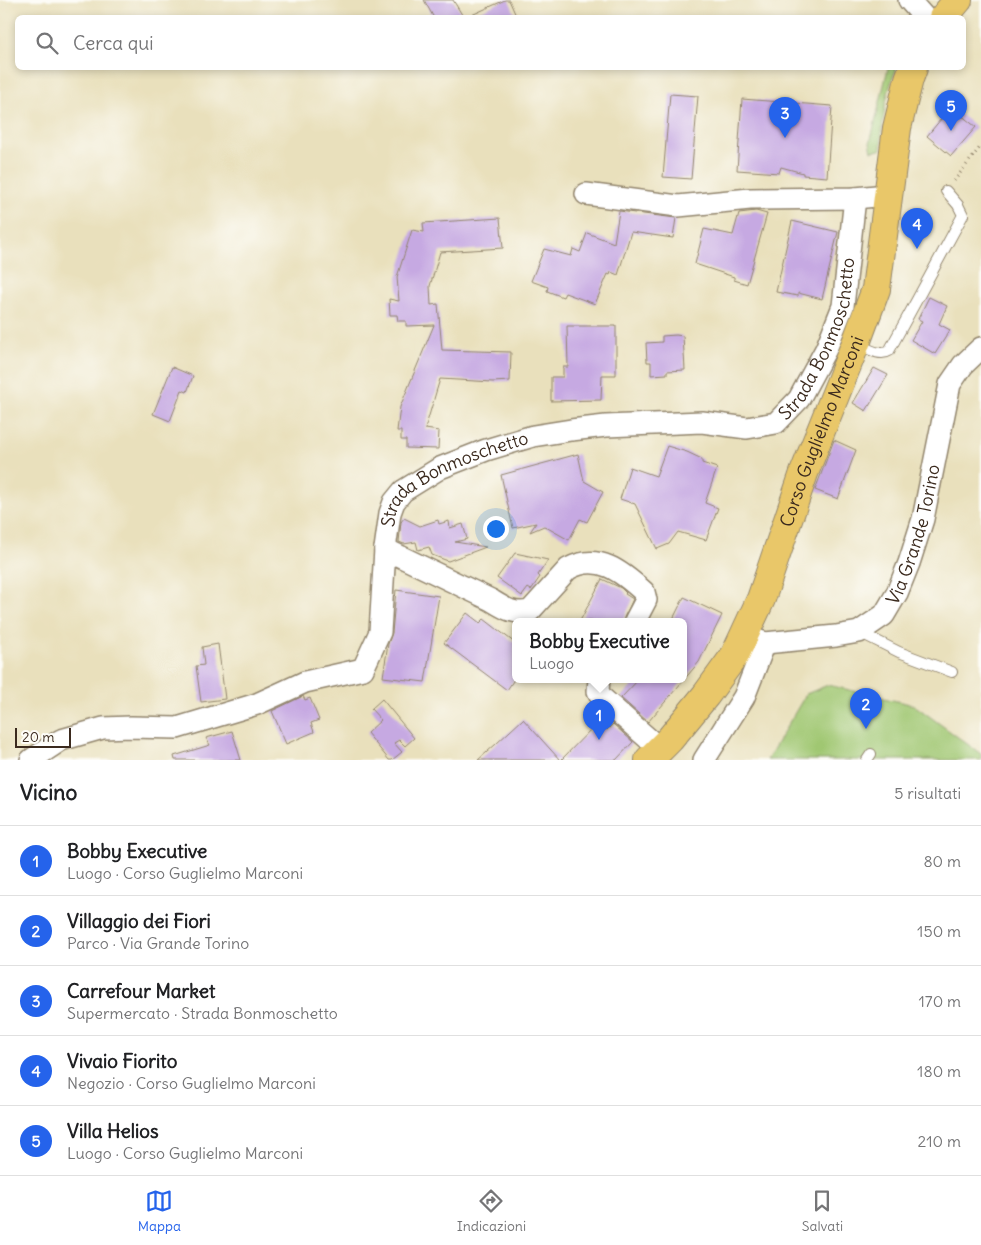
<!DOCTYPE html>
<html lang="it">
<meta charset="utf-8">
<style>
body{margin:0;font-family:Delius,sans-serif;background:#f2f2f2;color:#202124}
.scale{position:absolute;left:15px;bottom:12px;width:56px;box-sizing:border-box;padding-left:5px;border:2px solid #3b2a1e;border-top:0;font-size:14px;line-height:18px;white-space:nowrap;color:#3b2a1e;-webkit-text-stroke:4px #fdfcf7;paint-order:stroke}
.you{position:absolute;left:495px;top:528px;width:18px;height:18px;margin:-12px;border:4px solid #fff;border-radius:50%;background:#1a73e8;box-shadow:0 0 0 8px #1a73e833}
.badge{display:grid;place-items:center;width:32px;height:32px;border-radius:50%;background:#2563eb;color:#fff;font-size:16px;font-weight:700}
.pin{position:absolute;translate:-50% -41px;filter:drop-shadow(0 1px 2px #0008)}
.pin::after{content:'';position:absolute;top:26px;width:18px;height:15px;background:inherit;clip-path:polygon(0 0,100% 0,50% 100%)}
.popup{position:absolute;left:512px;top:618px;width:175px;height:65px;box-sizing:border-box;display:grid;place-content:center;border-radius:8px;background:#fff;filter:drop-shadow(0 1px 4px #0005);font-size:16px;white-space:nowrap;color:#757577}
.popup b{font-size:19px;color:#202124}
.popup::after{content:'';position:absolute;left:50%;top:100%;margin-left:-10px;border:10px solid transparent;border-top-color:#fff}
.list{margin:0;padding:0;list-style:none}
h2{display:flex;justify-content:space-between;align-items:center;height:65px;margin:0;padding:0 20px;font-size:21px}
h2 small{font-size:16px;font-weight:400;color:#757577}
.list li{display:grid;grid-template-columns:32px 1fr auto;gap:15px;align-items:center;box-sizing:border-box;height:70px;padding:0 20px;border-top:1px solid #e0e0e0}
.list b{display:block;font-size:19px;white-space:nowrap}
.list p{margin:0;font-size:16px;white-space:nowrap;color:#757577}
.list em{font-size:16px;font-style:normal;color:#757577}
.icon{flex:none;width:28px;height:28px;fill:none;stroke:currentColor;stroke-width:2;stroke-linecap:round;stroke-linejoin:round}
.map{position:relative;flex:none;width:981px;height:760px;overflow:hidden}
.search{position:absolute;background:#fff;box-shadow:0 2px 8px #0003;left:15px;right:15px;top:15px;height:55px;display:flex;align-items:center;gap:12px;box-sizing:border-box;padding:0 18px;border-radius:8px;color:#757577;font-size:19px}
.sheet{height:415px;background:#fff}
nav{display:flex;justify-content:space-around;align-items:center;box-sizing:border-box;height:70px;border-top:1px solid #e0e0e0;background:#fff;font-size:14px;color:#757577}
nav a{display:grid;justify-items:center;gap:2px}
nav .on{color:#2563eb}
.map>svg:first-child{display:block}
.green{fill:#a0c772;stroke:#6e7848}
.building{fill:#c6a9e2}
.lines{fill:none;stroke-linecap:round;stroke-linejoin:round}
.lane-casing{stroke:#92856d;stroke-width:12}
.street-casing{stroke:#92856d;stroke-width:24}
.primary-casing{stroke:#92856d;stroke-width:30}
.path{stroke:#92856d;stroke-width:3;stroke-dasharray:1 4;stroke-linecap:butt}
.lane{stroke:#fff;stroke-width:10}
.street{stroke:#fff;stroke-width:21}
.primary{stroke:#e9c769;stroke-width:28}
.labels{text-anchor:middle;stroke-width:5;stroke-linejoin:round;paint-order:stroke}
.street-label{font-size:18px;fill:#3b2a1e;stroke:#fdfcf7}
</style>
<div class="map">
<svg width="981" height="760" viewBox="0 0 981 760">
<rect width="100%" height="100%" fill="#fdfcf7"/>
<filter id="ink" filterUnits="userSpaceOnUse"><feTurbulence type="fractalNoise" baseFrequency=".02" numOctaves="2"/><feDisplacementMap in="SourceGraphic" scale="10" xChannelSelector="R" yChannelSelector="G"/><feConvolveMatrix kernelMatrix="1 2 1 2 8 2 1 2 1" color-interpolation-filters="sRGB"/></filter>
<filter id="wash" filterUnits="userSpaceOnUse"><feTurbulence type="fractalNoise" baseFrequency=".0096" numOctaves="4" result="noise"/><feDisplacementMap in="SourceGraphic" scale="20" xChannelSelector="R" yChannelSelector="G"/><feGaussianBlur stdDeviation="1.12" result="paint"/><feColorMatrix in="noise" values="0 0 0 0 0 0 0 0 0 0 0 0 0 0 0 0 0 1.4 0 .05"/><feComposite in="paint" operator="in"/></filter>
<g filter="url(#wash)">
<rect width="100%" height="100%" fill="#e9e0bc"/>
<!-- green -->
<g class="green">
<path d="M 888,68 L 897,68 C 885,93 882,123 881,150 L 872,151 L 870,143 Z"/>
<path d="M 828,685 L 914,705 L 981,754 L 981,760 L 767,760 L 806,694 Z"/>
</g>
<g id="blocks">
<!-- building -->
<g class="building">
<path d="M 424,0 L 453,0 L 464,18 L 434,18 Z"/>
<path d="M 505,0 L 509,0 L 517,18 L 465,18 Z"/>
<path d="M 670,94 L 698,96 L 691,179 L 663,177 Z"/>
<path d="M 742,99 L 832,106 L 827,177 L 803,175 L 803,173 L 781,167 L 779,173 L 737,170 Z"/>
<path d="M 951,107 L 976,127 L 951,156 L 927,136 Z"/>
<path d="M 619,211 L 676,218 L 673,238 L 631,232 L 618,275 L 611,272 L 610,275 L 608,274 L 595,304 L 565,293 L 563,297 L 547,291 L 548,287 L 531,281 L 544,249 L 571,256 L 573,249 L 580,252 L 587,233 L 614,243 Z"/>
<path d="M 756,211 L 767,214 L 747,284 L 734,280 L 734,277 L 695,264 L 704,229 L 733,235 L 739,213 Z"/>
<path d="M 500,218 L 503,248 L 440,252 L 430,286 L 431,305 L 438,304 L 442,350 L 511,352 L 510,381 L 493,382 L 440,379 L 425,429 L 439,431 L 438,449 L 406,448 L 406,440 L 401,440 L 401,431 L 397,431 L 400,407 L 434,325 L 406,326 L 406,321 L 398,321 L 397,315 L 390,315 L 389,299 L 399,301 L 397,277 L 412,230 L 424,232 L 423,223 Z"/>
<path d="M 792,221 L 838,232 L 822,299 L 798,293 L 798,296 L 776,292 Z"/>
<path d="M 929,297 L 947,306 L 939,324 L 950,330 L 935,354 L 911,340 L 922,321 L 918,319 Z"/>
<path d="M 567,326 L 616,326 L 616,375 L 602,375 L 601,400 L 551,401 L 551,377 L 563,377 L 563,367 L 568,367 Z"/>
<path d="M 676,335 L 683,336 L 685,370 L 667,371 L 667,374 L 651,375 L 651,362 L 647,362 L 646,343 L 662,342 L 662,336 Z"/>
<path d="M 172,367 L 193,376 L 187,392 L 182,390 L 170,421 L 153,414 Z"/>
<path d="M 874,368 L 888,375 L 866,411 L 853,403 Z"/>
<path d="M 834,440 L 856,450 L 838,499 L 815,490 Z"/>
<path d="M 667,446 L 687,452 L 702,459 L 702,463 L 717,468 L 705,503 L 718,508 L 706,540 L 678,532 L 669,544 L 657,549 L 635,504 L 620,499 L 630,467 L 656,476 Z"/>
<path d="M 578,454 L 584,481 L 603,492 L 587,522 L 580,519 L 569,540 L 544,526 L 530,532 L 536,523 L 513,528 L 501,475 Z"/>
<path d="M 404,518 L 420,526 L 438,520 L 439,524 L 449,521 L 450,528 L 463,524 L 467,539 L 455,542 L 486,547 L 448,561 L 432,555 L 429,547 L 418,550 L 416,542 L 404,544 L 399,542 L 401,522 Z"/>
<path d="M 515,553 L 548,560 L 538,575 L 540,577 L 531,590 L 528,588 L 522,596 L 497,578 Z"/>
<path d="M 602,579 L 621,588 L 626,593 L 625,594 L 633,599 L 623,621 L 580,621 Z"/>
<path d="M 396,590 L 439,596 L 425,682 L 383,677 L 388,644 L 392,633 Z"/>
<path d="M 684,597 L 722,615 L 699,662 L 648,722 L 621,698 L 639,679 L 683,679 L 683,621 L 672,621 Z"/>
<path d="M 467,613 L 480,623 L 484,619 L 515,643 L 515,678 L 507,690 L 444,643 Z"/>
<path d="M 218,644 L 225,699 L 201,702 L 196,666 L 204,665 L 202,647 Z"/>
<path d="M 303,696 L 305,700 L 310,698 L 319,720 L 311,723 L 314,732 L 286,744 L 272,711 Z"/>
<path d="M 382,699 L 414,738 L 405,746 L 399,740 L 394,743 L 402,752 L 392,760 L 389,760 L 367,733 L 381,720 L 371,709 Z"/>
<path d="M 523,719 L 560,760 L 478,760 L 496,744 Z"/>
<path d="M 598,722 L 607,730 L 613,724 L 633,742 L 616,760 L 561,760 Z"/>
<path d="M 232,731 L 241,760 L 175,760 L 174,756 L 210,745 L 206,738 Z"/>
</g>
</g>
</g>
<g filter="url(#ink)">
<use href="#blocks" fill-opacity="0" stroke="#92856d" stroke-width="1"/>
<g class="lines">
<!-- lane casing -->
<g class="lane-casing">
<g id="lane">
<path d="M 857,344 C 867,348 880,357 889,351 L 963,215 L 958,205 L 946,191"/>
<path d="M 859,632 L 899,652 L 952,672"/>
<path d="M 867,760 L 871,754"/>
</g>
</g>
<!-- street casing -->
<g class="street-casing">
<g id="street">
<path d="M 909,0 L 925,18"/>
<path d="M 586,194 L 678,206 L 750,199 L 855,198 L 887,195"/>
<path d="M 385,549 L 491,600 C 504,608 514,615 530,611 L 568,569 C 598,552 622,572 644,592 L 646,600 L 635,621"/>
<path id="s1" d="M 744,635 L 765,643 L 836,636 L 859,632 L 884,615 L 897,593 L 909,563 L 923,519 L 950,384 L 963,365 L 981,348"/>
<path d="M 599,679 L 598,691 L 602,698 L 660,749"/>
<path id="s2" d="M 31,760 L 61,740 L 103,728 L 131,727 L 177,728 L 257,704 L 305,682 L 363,669 L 380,632 L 385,549 L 390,513 L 394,502 L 403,491 L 440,468 L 486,450 L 533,436 L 571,430 L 606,426 L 702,422 L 747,428 L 776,423 L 799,399 L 826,349 L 843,306 L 855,198"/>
<path d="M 704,760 L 744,697 L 765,643"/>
</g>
</g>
<!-- primary casing -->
<g class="primary-casing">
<g id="primary">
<path d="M 943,18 L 958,0"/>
<path id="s3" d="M 649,760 L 670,739 L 706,695 L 735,655 L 761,599 L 804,473 L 856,343 L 876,289 L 897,128 L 909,79 L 913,68"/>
</g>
</g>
<!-- path -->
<path class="path" d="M 954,181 L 981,146"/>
<!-- lane -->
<use href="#lane" class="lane"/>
<!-- street -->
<use href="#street" class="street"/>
<!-- primary -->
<use href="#primary" class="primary"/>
</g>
</g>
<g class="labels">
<!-- street labels -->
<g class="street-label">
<text dy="6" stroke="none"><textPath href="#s2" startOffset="1019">Strada Bonmoschetto</textPath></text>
<text dy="6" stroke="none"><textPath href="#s3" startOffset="376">Corso Guglielmo Marconi</textPath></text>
<text dy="6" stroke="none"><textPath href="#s2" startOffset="584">Strada Bonmoschetto</textPath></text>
<text dy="6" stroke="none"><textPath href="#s1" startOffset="234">Via Grande Torino</textPath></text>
</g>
</g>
</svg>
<div class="scale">20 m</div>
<div class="you"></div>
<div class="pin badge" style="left:599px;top:740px">1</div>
<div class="popup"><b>Bobby Executive</b>Luogo</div>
<div class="pin badge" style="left:866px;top:729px">2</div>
<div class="pin badge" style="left:785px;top:138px">3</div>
<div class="pin badge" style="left:917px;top:249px">4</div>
<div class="pin badge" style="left:951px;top:131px">5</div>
<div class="search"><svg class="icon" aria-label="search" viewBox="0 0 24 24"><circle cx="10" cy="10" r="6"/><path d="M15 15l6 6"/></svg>Cerca qui</div>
</div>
<section class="sheet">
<h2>Vicino<small>5 risultati</small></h2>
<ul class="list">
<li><span class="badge">1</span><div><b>Bobby Executive</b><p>Luogo · Corso Guglielmo Marconi</p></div><em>80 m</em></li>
<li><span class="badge">2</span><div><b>Villaggio dei Fiori</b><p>Parco · Via Grande Torino</p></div><em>150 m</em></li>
<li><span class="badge">3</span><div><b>Carrefour Market</b><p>Supermercato · Strada Bonmoschetto</p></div><em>170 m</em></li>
<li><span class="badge">4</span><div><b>Vivaio Fiorito</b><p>Negozio · Corso Guglielmo Marconi</p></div><em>180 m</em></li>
<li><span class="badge">5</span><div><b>Villa Helios</b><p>Luogo · Corso Guglielmo Marconi</p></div><em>210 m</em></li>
</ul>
</section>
<nav>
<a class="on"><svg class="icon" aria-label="map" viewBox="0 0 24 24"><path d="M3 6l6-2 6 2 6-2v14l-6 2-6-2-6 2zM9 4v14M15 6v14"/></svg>Mappa</a>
<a><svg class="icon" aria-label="directions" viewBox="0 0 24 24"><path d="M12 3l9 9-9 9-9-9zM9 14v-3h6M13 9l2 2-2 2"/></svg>Indicazioni</a>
<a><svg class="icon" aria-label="saved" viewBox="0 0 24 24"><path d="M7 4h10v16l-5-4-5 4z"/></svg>Salvati</a>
</nav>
